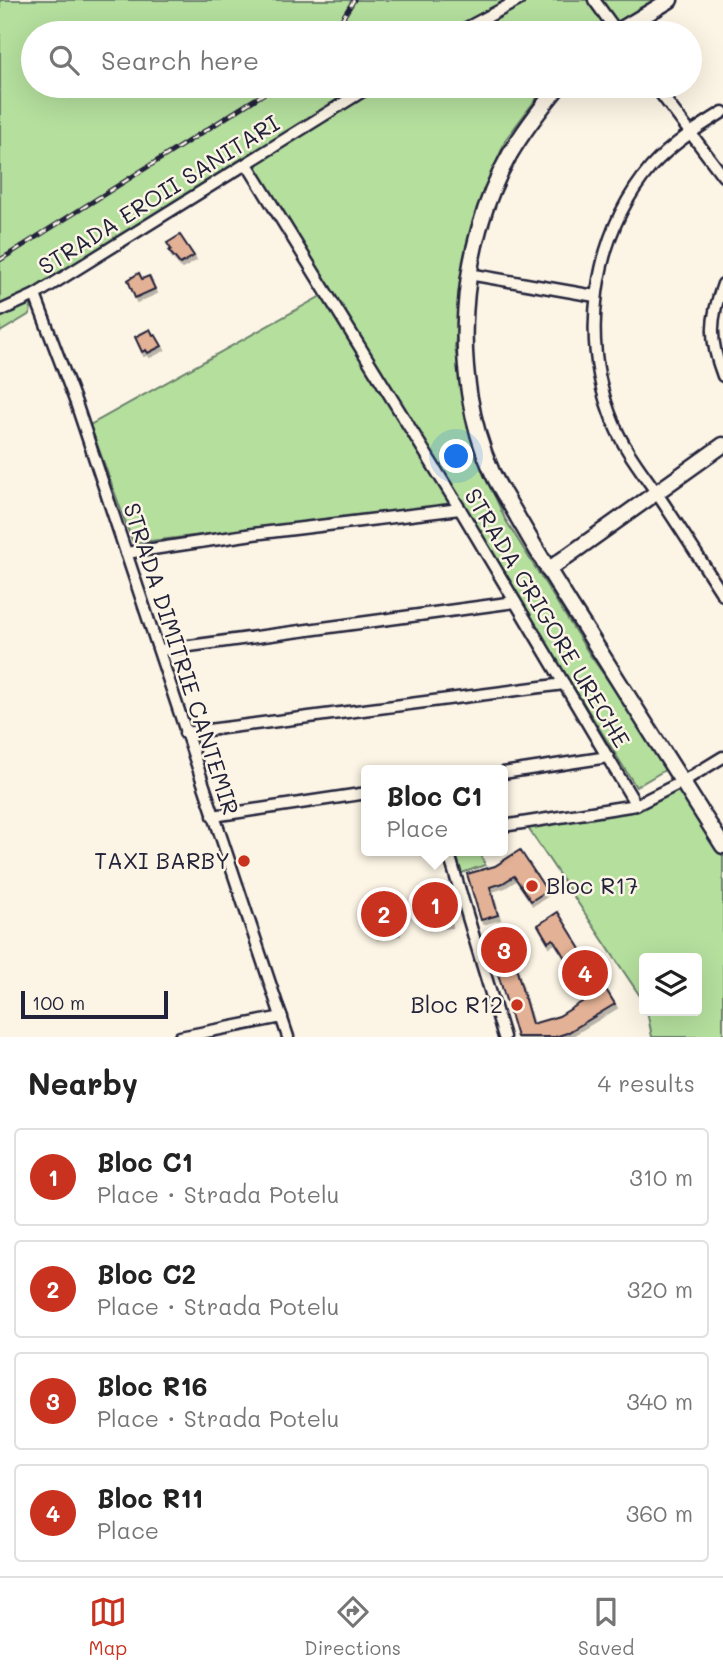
<!DOCTYPE html>
<meta charset="utf-8">
<style>
body{margin:0;font-family:Mali,sans-serif;background:#f6f6f6;color:#222}
.controls{position:absolute;right:21px;bottom:21px;display:grid;overflow:hidden;border-radius:7px;box-shadow:0 7px 28px #0002}
.controls button{width:63px;height:63px;display:grid;place-items:center;padding:0;border:0;border-bottom:2px solid #e0e0e0;background:#fff;color:#222;font:35px sans-serif}
.scale{position:absolute;left:21px;bottom:18px;width:147px;box-sizing:border-box;padding-left:7px;border:4px solid #22223b;border-top:0;font-size:19px;line-height:24px;white-space:nowrap;color:#22223b;-webkit-text-stroke:5px #fcf5e5;paint-order:stroke}
.you{position:absolute;left:457px;top:457px;width:24px;height:24px;margin:-18px;border:5px solid #fff;border-radius:50%;background:#1a73e8;box-shadow:0 0 0 10px #1a73e833}
.badge{display:grid;place-items:center;width:46px;height:46px;border-radius:50%;background:#c8321e;color:#fff;font-size:23px;font-weight:700}
.pin{position:absolute;translate:-50% -50%;border:4px solid #fff;box-shadow:0 2px 7px #0006}
.popup{position:absolute;left:361px;top:765px;width:147px;height:91px;box-sizing:border-box;display:grid;place-content:center;border-radius:7px;background:#fff;filter:drop-shadow(0 2px 5px #0005);font-size:23px;white-space:nowrap;color:#767676}
.popup b{font-size:26px;color:#222}
.popup::after{content:'';position:absolute;left:50%;top:100%;margin-left:-14px;border:14px solid transparent;border-top-color:#fff}
.list{margin:0;padding:0;list-style:none}
h2{display:flex;justify-content:space-between;align-items:center;height:91px;margin:0;padding:0 28px;font-size:30px}
h2 small{font-size:23px;font-weight:400;color:#767676}
.list li{display:grid;grid-template-columns:46px 1fr auto;gap:21px;align-items:center;box-sizing:border-box;height:98px;margin:0 14px 14px;padding:0 14px;border:2px solid #e0e0e0;border-radius:7px}
.list b{display:block;font-size:26px;white-space:nowrap}
.list p{margin:0;font-size:23px;white-space:nowrap;color:#767676}
.list em{font-size:23px;font-style:normal;color:#767676}
.icon{flex:none;width:38px;height:38px;fill:none;stroke:currentColor;stroke-width:2;stroke-linecap:round;stroke-linejoin:round}
.map{position:relative;flex:none;width:723px;height:1037px;overflow:hidden}
.search{position:absolute;background:#fff;box-shadow:0 7px 28px #0002;left:21px;right:21px;top:21px;height:77px;display:flex;align-items:center;gap:18px;box-sizing:border-box;padding:0 24px;border-radius:38px;color:#767676;font-size:26px}
.sheet{height:539px;background:#fff}
nav{display:flex;justify-content:space-around;align-items:center;box-sizing:border-box;height:98px;border-top:2px solid #e0e0e0;background:#fff;font-size:19px;color:#767676}
nav a{display:grid;justify-items:center;gap:4px}
nav .on{color:#c8321e}
.map>svg:first-child{display:block}
.green{fill:#b4df9d;stroke:#6b806c;stroke-width:2}
.building{fill:#e3b195;stroke:#22223b;stroke-width:2;filter:url(#shadow)}
.lines{fill:none;stroke-linecap:round;stroke-linejoin:round}
.street-casing{stroke:#22223b;stroke-width:15}
.secondary-casing{stroke:#22223b;stroke-width:19}
.street{stroke:#fcf5e5;stroke-width:10}
.secondary{stroke:#fcf5e5;stroke-width:14}
.rail-casing{stroke:#22223b;stroke-width:5}
.rail{stroke:#fcf5e5;stroke-width:2.5;stroke-dasharray:8;stroke-linecap:butt}
.poi-dot{fill:#c8321e;stroke:#fcf5e5;stroke-width:2.5}
.labels{text-anchor:middle;stroke-width:5;stroke-linejoin:round;paint-order:stroke}
.street-label{font-size:23px;fill:#22223b;stroke:#fcf5e5}
.poi-label{font-size:23px;fill:#22223b;stroke:#fcf5e5;text-anchor:end}
</style>
<div class="map">
<svg width="723" height="1037" viewBox="0 0 723 1037">
<defs>
<filter id="shadow"><feDropShadow dx="2" dy="4" stdDeviation="0" flood-color="#0004"/></filter>
</defs>
<rect width="100%" height="100%" fill="#fcf5e5"/>
<filter id="ink" filterUnits="userSpaceOnUse"><feTurbulence type="fractalNoise" baseFrequency=".0143" numOctaves="2"/><feDisplacementMap in="SourceGraphic" scale="14" xChannelSelector="R" yChannelSelector="G"/><feConvolveMatrix kernelMatrix="1 2 1 2 8 2 1 2 1" color-interpolation-filters="sRGB"/></filter>
<g filter="url(#ink)">
<!-- green -->
<g class="green">
<path d="M 0,0 L 671,0 L 607,33 L 33,33 L 33,86 L 546,86 L 506,139 L 476,212 L 464,271 L 455,347 L 464,402 L 485,474 L 505,519 L 590,655 L 670,767 L 636,787 L 459,505 L 133,543 L 90,425 L 330,291 L 246,163 L 33,291 L 30,314 L 0,332 Z"/>
<path d="M 684,787 L 723,849 L 723,1037 L 652,1037 L 647,1011 L 697,1011 L 697,958 L 644,958 L 644,1002 L 526,825 L 641,809 Z"/>
<path d="M 480,851 L 485,865 L 462,873 L 456,855 Z"/>
</g>
<!-- building -->
<g class="building">
<path d="M 180,235 L 194,256 L 180,264 L 169,251 L 171,249 L 167,243 Z"/>
<path d="M 139,273 L 142,279 L 149,276 L 155,289 L 135,298 L 128,280 Z"/>
<path d="M 150,329 L 153,335 L 155,334 L 162,346 L 148,353 L 146,350 L 142,352 L 135,337 Z"/>
<path d="M 520,850 L 547,891 L 531,901 L 514,876 L 503,883 L 490,887 L 498,915 L 481,920 L 467,874 L 495,866 Z"/>
<path d="M 444,885 L 450,923 L 427,926 L 421,888 Z"/>
<path d="M 392,893 L 398,931 L 376,935 L 369,897 Z"/>
<path d="M 558,912 L 615,1004 L 567,1033 L 555,1037 L 517,1037 L 489,944 L 512,937 L 518,956 L 513,957 L 532,1024 L 559,1016 L 590,997 L 553,939 L 548,942 L 538,925 Z"/>
</g>
<g class="lines">
<!-- street casing -->
<g class="street-casing">
<g id="street">
<path d="M 594,0 L 618,33"/>
<path d="M 457,33 L 519,0"/>
<path d="M 655,86 L 723,176"/>
<path d="M 723,112 C 697,128 672,144 651,167 C 592,237 579,341 614,424 C 624,449 641,470 656,492 C 679,526 701,561 723,595"/>
<path d="M 247,164 L 460,509 L 636,805"/>
<path d="M 469,274 L 595,296"/>
<path d="M 723,284 C 710,319 709,340 723,376"/>
<path d="M 35,295 L 76,403 L 288,1037"/>
<path d="M 0,311 L 35,295 L 371,86"/>
<path d="M 126,553 L 253,534 L 460,509"/>
<path d="M 160,650 L 515,602"/>
<path d="M 185,733 L 564,684"/>
<path d="M 503,773 L 608,757"/>
<path d="M 213,816 L 367,793"/>
<path d="M 503,826 L 636,805 L 682,782 L 723,757"/>
<path d="M 448,851 L 504,1037"/>
<path d="M 180,1037 L 282,1017"/>
</g>
</g>
<!-- secondary casing -->
<g class="secondary-casing">
<g id="secondary">
<path d="M 615,33 L 670,0"/>
<path d="M 559,86 C 541,108 524,130 510,154 C 458,245 449,376 492,472 C 499,488 510,503 518,518 C 540,556 563,594 587,631 C 632,703 678,775 723,846"/>
<path d="M 548,570 L 723,445"/>
</g>
</g>
<!-- street -->
<use href="#street" class="street"/>
<!-- secondary -->
<use href="#secondary" class="secondary"/>
<!-- rail casing -->
<g class="rail-casing">
<g id="rail">
<path d="M 333,33 L 354,0"/>
<path d="M 0,260 L 276,86"/>
</g>
</g>
<!-- rail -->
<use href="#rail" class="rail"/>
</g>
</g>
<!-- markers -->
<g class="poi-dot">
<circle cx="244" cy="861" r="7"/>
<circle cx="532" cy="886" r="7"/>
<circle cx="517" cy="1005" r="7"/>
</g>
<g class="labels">
<!-- street labels -->
<g class="street-label">
<text transform="translate(159 195) rotate(-32)" y="8">STRADA EROII SANITARI</text>
<text transform="translate(547 618) rotate(59)" y="8">STRADA GRIGORE URECHE</text>
<text transform="translate(181 659) rotate(72)" y="8">STRADA DIMITRIE CANTEMIR</text>
</g>
<!-- poi labels -->
<g class="poi-label">
<text x="230" y="869">TAXI BARBY</text>
<text x="546" y="894" text-anchor="start">Bloc R17</text>
<text x="503" y="1013">Bloc R12</text>
</g>
</g>
</svg>
<div class="controls">
<button><svg class="icon" aria-label="layers" viewBox="0 0 24 24"><path d="M12 4l9 5-9 5-9-5zM3 14l9 5 9-5"/></svg></button>
</div>
<div class="scale">100 m</div>
<div class="you"></div>
<div class="pin badge" style="left:435px;top:905px">1</div>
<div class="popup"><b>Bloc C1</b>Place</div>
<div class="pin badge" style="left:384px;top:914px">2</div>
<div class="pin badge" style="left:504px;top:950px">3</div>
<div class="pin badge" style="left:585px;top:973px">4</div>
<div class="search"><svg class="icon" aria-label="search" viewBox="0 0 24 24"><circle cx="10" cy="10" r="6"/><path d="M15 15l6 6"/></svg>Search here</div>
</div>
<section class="sheet">
<h2>Nearby<small>4 results</small></h2>
<ul class="list">
<li><span class="badge">1</span><div><b>Bloc C1</b><p>Place · Strada Potelu</p></div><em>310 m</em></li>
<li><span class="badge">2</span><div><b>Bloc C2</b><p>Place · Strada Potelu</p></div><em>320 m</em></li>
<li><span class="badge">3</span><div><b>Bloc R16</b><p>Place · Strada Potelu</p></div><em>340 m</em></li>
<li><span class="badge">4</span><div><b>Bloc R11</b><p>Place</p></div><em>360 m</em></li>
</ul>
</section>
<nav>
<a class="on"><svg class="icon" aria-label="map" viewBox="0 0 24 24"><path d="M3 6l6-2 6 2 6-2v14l-6 2-6-2-6 2zM9 4v14M15 6v14"/></svg>Map</a>
<a><svg class="icon" aria-label="directions" viewBox="0 0 24 24"><path d="M12 3l9 9-9 9-9-9zM9 14v-3h6M13 9l2 2-2 2"/></svg>Directions</a>
<a><svg class="icon" aria-label="saved" viewBox="0 0 24 24"><path d="M7 4h10v16l-5-4-5 4z"/></svg>Saved</a>
</nav>
